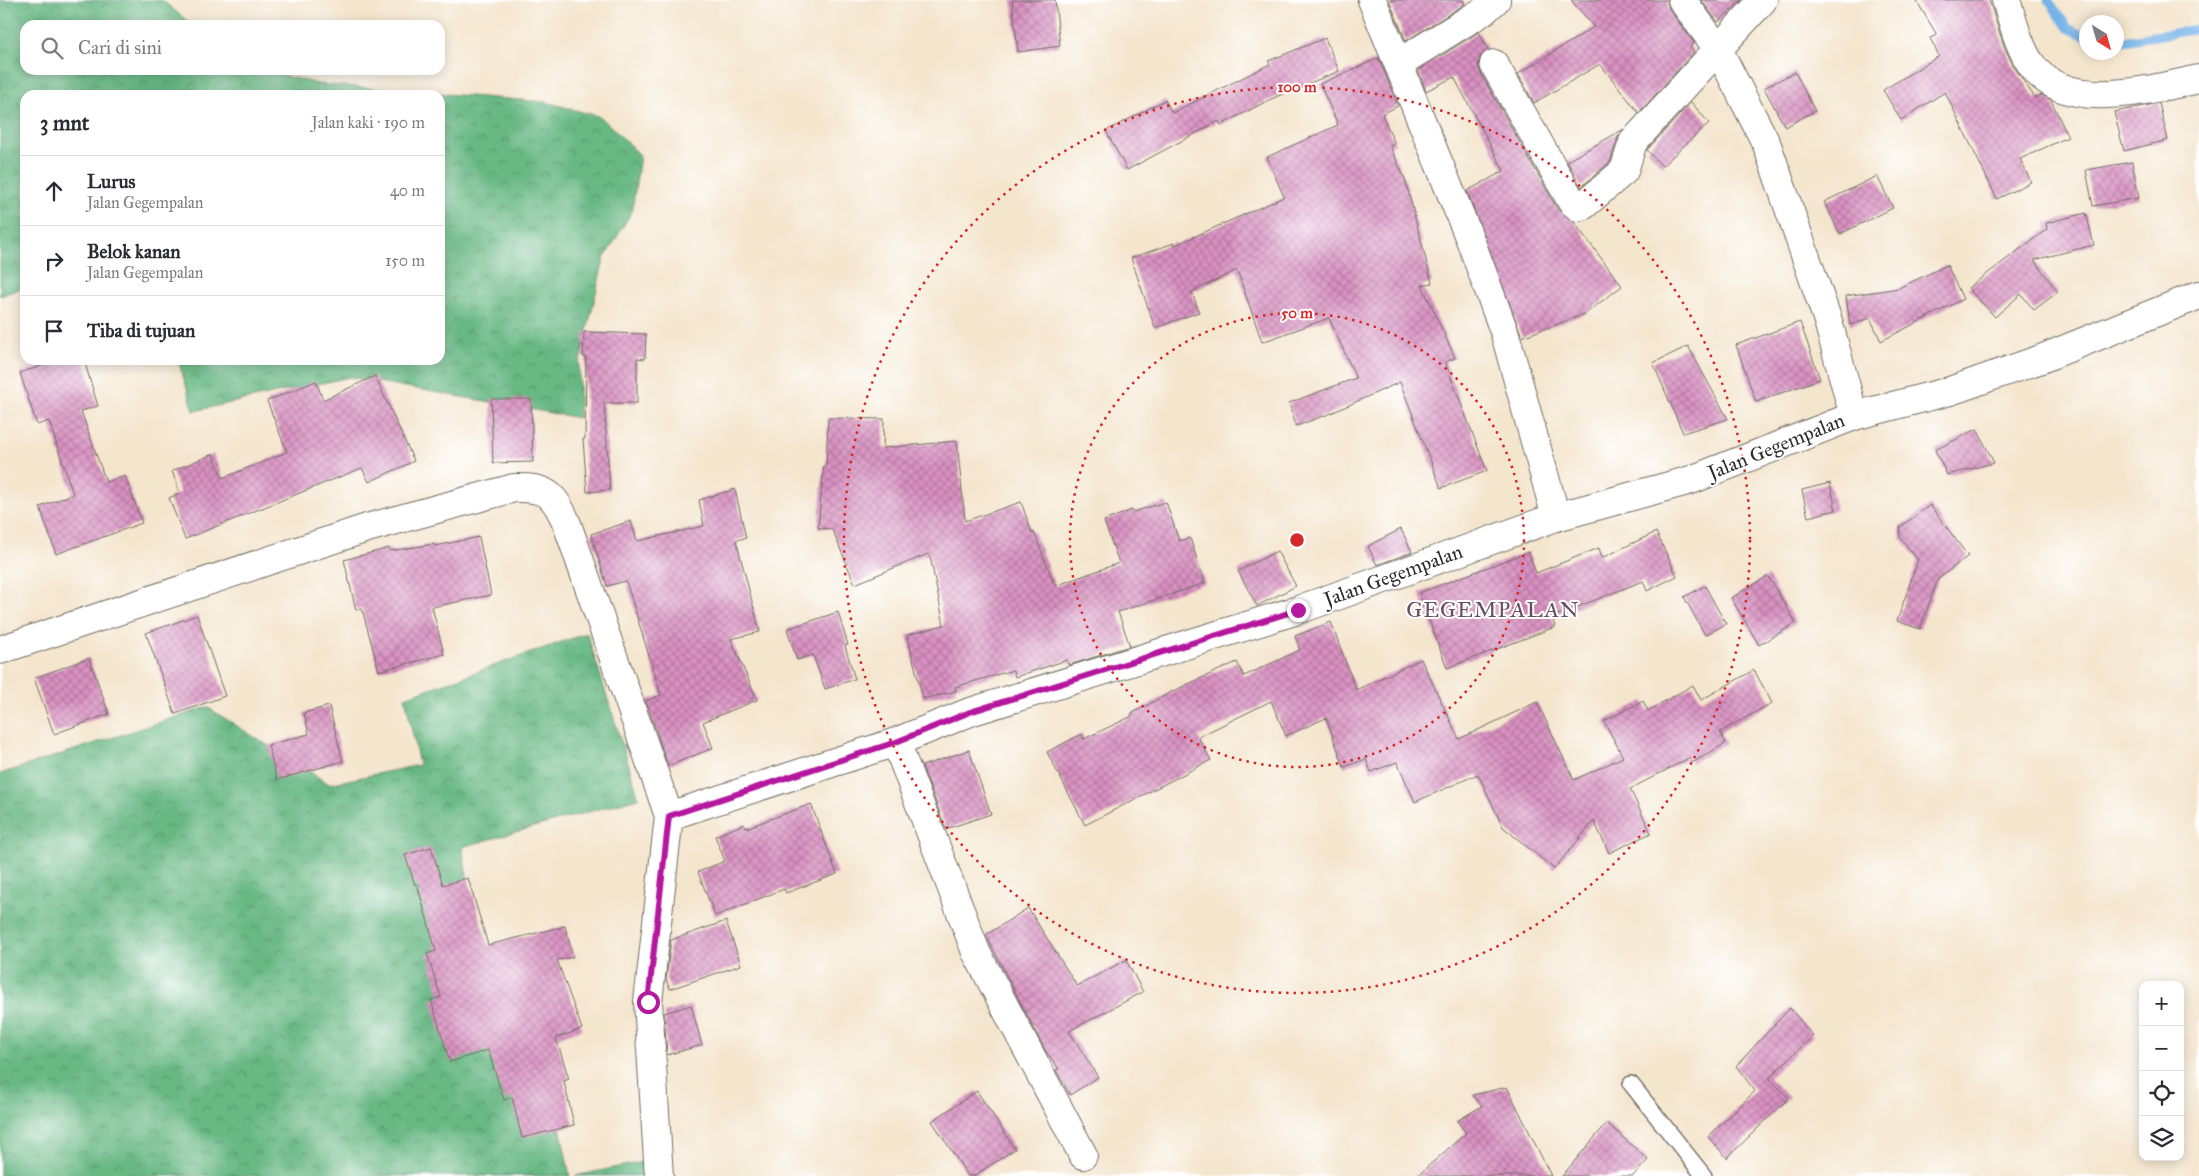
<!DOCTYPE html>
<html lang="id">
<meta charset="utf-8">
<style>
body{margin:0;font-family:"IM FELL Great Primer",serif;background:#f2f2f3;color:#2b2b33}
.controls{position:absolute;right:15px;bottom:15px;display:grid;overflow:hidden;border-radius:10px;box-shadow:0 2px 12px #0003}
.controls button{width:45px;height:45px;display:grid;place-items:center;padding:0;border:0;border-bottom:1px solid #e1e1e2;background:#fff;color:#2b2b33;font:25px sans-serif}
.compass{position:absolute;left:2079px;top:15px;width:45px;height:45px;border-radius:50%;background:#fff;box-shadow:0 2px 12px #0003;rotate:143deg}
.stop{position:absolute;width:15px;height:15px;margin:-11px;border:4px solid #b5179e;border-radius:50%;background:#fff}
.stop.end{background:#b5179e;border-color:#fff;box-shadow:0 1px 5px #0008}
.list{margin:0;padding:0;list-style:none}
h2{display:flex;justify-content:space-between;align-items:center;height:65px;margin:0;padding:0 20px;font-size:21px}
h2 small{font-size:16px;font-weight:400;color:#7c7c81}
.list li{display:grid;grid-template-columns:32px 1fr auto;gap:15px;align-items:center;box-sizing:border-box;height:70px;padding:0 20px;border-top:1px solid #e1e1e2}
.list b{display:block;font-size:19px;white-space:nowrap}
.list p{margin:0;font-size:16px;white-space:nowrap;color:#7c7c81}
.list em{font-size:16px;font-style:normal;color:#7c7c81}
.icon{flex:none;width:28px;height:28px;fill:none;stroke:currentColor;stroke-width:2;stroke-linecap:round;stroke-linejoin:round}
.map{position:relative;flex:none;width:2199px;height:1176px;overflow:hidden}
.search{position:absolute;background:#fff;box-shadow:0 2px 12px #0003;left:20px;top:20px;width:425px;height:55px;display:flex;align-items:center;gap:12px;box-sizing:border-box;padding:0 18px;border-radius:15px;color:#7c7c81;font-size:19px}
.panel{position:absolute;background:#fff;box-shadow:0 2px 12px #0003;left:20px;top:90px;width:425px;height:275px;border-radius:15px}
.map>svg:first-child{display:block}
.forest{fill:url(#forest-crowns);stroke:#4a7258}
.lines{fill:none;stroke-linecap:round;stroke-linejoin:round}
.stream{stroke:#74b2e7;stroke-width:9}
.building{fill:url(#building-cross-hatch)}
.lane-casing{stroke:#716c64;stroke-width:18}
.street-casing{stroke:#716c64;stroke-width:30}
.lane{stroke:#fff;stroke-width:15}
.street{stroke:#fff;stroke-width:28}
.route{stroke:#b5179e;stroke-width:6}
.ring{fill:none;stroke:#d62828;stroke-width:2.5;stroke-dasharray:2.5 5}
.labels{text-anchor:middle;stroke-width:4;stroke-linejoin:round;paint-order:stroke}
.street-label{font-size:20px;fill:#2b2b2b;stroke:#fff}
.quarter-label{font-size:22px;letter-spacing:1px;fill:#684f60;stroke:#fff}
.centre{fill:#d62828;stroke:#fff;stroke-width:2.5}
.ring-label{font-size:15px;text-anchor:middle;font-weight:bold;fill:#d62828;stroke:#fff;stroke-width:4;stroke-linejoin:round;paint-order:stroke}
</style>
<div class="map">
<svg width="2199" height="1176" viewBox="0 0 2199 1176">
<defs>
<pattern id="forest-crowns" width="20" height="18" patternUnits="userSpaceOnUse" patternTransform="scale(1.25)"><rect width="20" height="18" fill="#68b884"/><path d="M2 6a3 3 0 1 1 6 0M12 15a3 3 0 1 1 6 0" fill="none" stroke="#56966c"/></pattern>
<pattern id="building-cross-hatch" width="8" height="8" patternUnits="userSpaceOnUse" patternTransform="scale(1.25)"><rect width="8" height="8" fill="#da91c2"/><path d="M0 0l8 8M0 8l8-8" fill="none" stroke="#b1779e"/></pattern>
</defs>
<rect width="100%" height="100%" fill="#fff"/>
<filter id="ink" filterUnits="userSpaceOnUse"><feTurbulence type="fractalNoise" baseFrequency=".02" numOctaves="2"/><feDisplacementMap in="SourceGraphic" scale="10" xChannelSelector="R" yChannelSelector="G"/><feConvolveMatrix kernelMatrix="1 2 1 2 8 2 1 2 1" color-interpolation-filters="sRGB"/></filter>
<filter id="wash" filterUnits="userSpaceOnUse"><feTurbulence type="fractalNoise" baseFrequency=".0096" numOctaves="4" result="noise"/><feDisplacementMap in="SourceGraphic" scale="20" xChannelSelector="R" yChannelSelector="G"/><feGaussianBlur stdDeviation="1.12" result="paint"/><feColorMatrix in="noise" values="0 0 0 0 0 0 0 0 0 0 0 0 0 0 0 0 0 1.4 0 .05"/><feComposite in="paint" operator="in"/></filter>
<g filter="url(#wash)">
<rect width="100%" height="100%" fill="#f4e5cd"/>
<!-- forest -->
<g class="forest">
<path d="M 0,0 L 162,0 L 192,25 L 25,25 L 25,70 L 262,70 L 318,84 L 546,102 L 601,117 L 640,155 L 632,211 L 604,259 L 579,365 L 579,418 L 350,377 L 194,411 L 178,360 L 440,360 L 440,95 L 25,95 L 25,287 L 0,296 Z"/>
<path d="M 587,633 L 639,798 L 462,847 L 485,983 L 550,1078 L 570,1176 L 0,1176 L 0,774 L 207,707 L 329,784 L 419,765 L 405,697 Z"/>
<path d="M 642,1162 L 643,1176 L 575,1176 Z"/>
</g>
<g class="lines">
<!-- stream -->
<g class="stream">
<path d="M 2048,0 L 2068,28 L 2086,36"/>
<path d="M 2116,42 L 2199,29"/>
</g>
</g>
<g id="blocks">
<!-- building -->
<g class="building">
<path d="M 1012,0 L 1055,0 L 1060,46 L 1018,52 Z"/>
<path d="M 1389,0 L 1463,0 L 1465,4 L 1406,41 Z"/>
<path d="M 1571,0 L 1667,0 L 1669,9 L 1694,43 L 1690,47 L 1694,52 L 1639,113 L 1600,64 L 1534,103 L 1518,74 L 1594,27 Z"/>
<path d="M 1701,0 L 1742,0 L 1718,22 Z"/>
<path d="M 1916,0 L 1989,0 L 2004,46 L 2013,65 L 2035,98 L 2042,95 L 2051,100 L 2068,137 L 2020,159 L 2031,182 L 1997,199 L 1945,92 L 1901,120 L 1883,90 L 1939,56 L 1930,38 L 1937,35 Z"/>
<path d="M 1479,32 L 1488,50 L 1480,57 L 1478,64 L 1480,72 L 1558,210 L 1574,222 L 1622,286 L 1585,314 L 1522,337 L 1467,191 L 1504,171 L 1454,77 L 1426,91 L 1418,70 Z"/>
<path d="M 1325,38 L 1339,71 L 1271,99 L 1221,125 L 1219,121 L 1127,170 L 1106,131 L 1165,100 L 1172,113 L 1270,64 L 1268,61 Z"/>
<path d="M 1379,58 L 1398,106 L 1382,114 L 1395,144 L 1390,146 L 1405,179 L 1432,283 L 1422,285 L 1455,358 L 1445,362 L 1487,471 L 1441,488 L 1400,382 L 1329,414 L 1296,426 L 1289,403 L 1356,378 L 1329,318 L 1262,342 L 1237,270 L 1192,292 L 1199,312 L 1155,328 L 1131,258 L 1174,243 L 1175,245 L 1284,197 L 1267,157 L 1338,125 L 1320,84 Z"/>
<path d="M 1795,72 L 1815,111 L 1785,127 L 1764,88 Z"/>
<path d="M 1691,102 L 1709,123 L 1662,166 L 1647,150 Z"/>
<path d="M 2159,103 L 2168,140 L 2124,151 L 2114,112 Z"/>
<path d="M 1624,129 L 1618,137 L 1610,162 L 1581,187 L 1567,161 Z"/>
<path d="M 2132,162 L 2139,198 L 2093,206 L 2086,170 Z"/>
<path d="M 1877,176 L 1893,208 L 1840,234 L 1824,202 Z"/>
<path d="M 2086,213 L 2094,245 L 2034,260 L 2058,292 L 2034,310 L 2021,294 L 1995,317 L 1968,288 L 2047,229 L 2046,223 Z"/>
<path d="M 1947,265 L 1963,299 L 1881,341 L 1870,318 L 1850,325 L 1846,296 L 1899,288 Z"/>
<path d="M 1800,322 L 1820,379 L 1756,402 L 1736,345 Z"/>
<path d="M 584,332 L 646,334 L 645,359 L 637,358 L 637,403 L 604,403 L 610,490 L 587,492 L 583,439 L 585,439 L 586,357 L 583,357 Z"/>
<path d="M 1688,346 L 1728,419 L 1683,433 L 1653,363 Z"/>
<path d="M 59,360 L 84,360 L 98,406 L 81,411 L 106,482 L 125,476 L 142,523 L 56,554 L 40,507 L 73,494 L 49,421 L 37,425 L 20,373 Z"/>
<path d="M 375,376 L 414,461 L 369,482 L 362,468 L 185,539 L 169,498 L 180,493 L 172,471 L 213,454 L 223,478 L 287,452 L 267,401 L 316,381 L 323,400 Z"/>
<path d="M 491,399 L 531,399 L 533,462 L 493,463 Z"/>
<path d="M 828,418 L 884,419 L 883,448 L 957,441 L 965,521 L 1021,502 L 1032,533 L 1034,532 L 1055,586 L 1119,563 L 1104,521 L 1132,510 L 1133,512 L 1166,502 L 1179,541 L 1190,538 L 1205,583 L 1118,612 L 1130,646 L 1069,665 L 1067,660 L 1015,677 L 1013,670 L 955,687 L 956,691 L 923,699 L 907,635 L 944,625 L 931,561 L 928,554 L 855,584 L 832,529 L 818,528 L 824,465 L 826,466 Z"/>
<path d="M 1977,429 L 1994,463 L 1947,475 L 1935,450 Z"/>
<path d="M 1830,483 L 1836,510 L 1808,517 L 1802,490 Z"/>
<path d="M 735,489 L 746,538 L 736,540 L 760,632 L 731,639 L 757,700 L 703,722 L 713,748 L 668,766 L 646,701 L 661,695 L 626,581 L 607,586 L 591,534 L 631,521 L 637,541 L 704,526 L 699,500 Z"/>
<path d="M 1930,505 L 1968,556 L 1938,579 L 1920,629 L 1897,621 L 1918,560 L 1900,537 L 1900,527 Z"/>
<path d="M 1401,529 L 1412,552 L 1377,565 L 1368,546 Z"/>
<path d="M 1656,532 L 1677,576 L 1647,591 L 1643,581 L 1552,617 L 1555,627 L 1447,668 L 1419,593 L 1528,552 L 1536,573 L 1599,548 L 1602,558 Z"/>
<path d="M 479,537 L 491,595 L 432,607 L 444,654 L 379,671 L 362,609 L 356,610 L 344,560 L 389,548 L 390,551 L 434,544 L 435,546 Z"/>
<path d="M 1277,551 L 1296,586 L 1257,606 L 1238,571 Z"/>
<path d="M 1768,576 L 1796,623 L 1759,645 L 1731,598 Z"/>
<path d="M 1705,586 L 1726,624 L 1705,635 L 1684,597 Z"/>
<path d="M 838,612 L 848,645 L 845,646 L 855,679 L 825,689 L 813,655 L 797,660 L 787,629 Z"/>
<path d="M 197,615 L 225,696 L 175,714 L 146,633 Z"/>
<path d="M 1331,622 L 1356,690 L 1421,659 L 1459,739 L 1537,702 L 1574,780 L 1623,757 L 1604,721 L 1643,701 L 1648,711 L 1693,685 L 1701,700 L 1754,670 L 1772,703 L 1720,732 L 1726,743 L 1692,763 L 1689,758 L 1630,789 L 1651,833 L 1609,853 L 1594,821 L 1554,869 L 1503,827 L 1478,774 L 1415,802 L 1397,762 L 1371,772 L 1366,759 L 1344,767 L 1326,718 L 1286,736 L 1271,701 L 1198,737 L 1211,760 L 1085,825 L 1047,752 L 1082,734 L 1084,739 L 1132,716 L 1131,714 L 1173,691 L 1237,662 L 1244,676 L 1300,650 L 1295,636 Z"/>
<path d="M 89,658 L 109,714 L 54,734 L 34,678 Z"/>
<path d="M 329,706 L 343,761 L 277,780 L 268,745 L 309,734 L 304,713 Z"/>
<path d="M 969,750 L 991,814 L 946,829 L 922,766 Z"/>
<path d="M 811,804 L 837,874 L 786,893 L 784,889 L 715,916 L 698,872 L 725,861 L 715,836 L 744,824 L 746,828 Z"/>
<path d="M 431,847 L 443,885 L 468,878 L 488,945 L 565,926 L 573,957 L 557,960 L 582,1029 L 556,1038 L 569,1079 L 564,1081 L 574,1125 L 522,1138 L 512,1097 L 504,1100 L 488,1050 L 450,1062 L 431,1000 L 441,997 L 427,954 L 436,951 L 417,884 L 415,885 L 405,855 Z"/>
<path d="M 1028,908 L 1077,986 L 1126,960 L 1143,992 L 1069,1031 L 1098,1077 L 1070,1095 L 1056,1070 L 1059,1069 L 1045,1050 L 986,935 Z"/>
<path d="M 726,921 L 741,965 L 670,989 L 666,979 L 671,940 Z"/>
<path d="M 691,1005 L 702,1045 L 667,1055 L 664,1013 Z"/>
<path d="M 1790,1008 L 1813,1036 L 1769,1078 L 1789,1098 L 1727,1158 L 1708,1137 L 1755,1091 L 1736,1066 Z"/>
<path d="M 1507,1087 L 1551,1176 L 1417,1176 L 1466,1133 L 1457,1121 L 1482,1106 L 1473,1095 Z"/>
<path d="M 977,1091 L 1015,1149 L 974,1176 L 968,1176 L 932,1121 Z"/>
<path d="M 1607,1123 L 1648,1160 L 1633,1176 L 1562,1176 Z"/>
</g>
</g>
</g>
<g filter="url(#ink)">
<use href="#blocks" fill-opacity="0" stroke="#716c64" stroke-width="1"/>
<g class="lines">
<!-- lane casing -->
<g class="lane-casing">
<path id="lane" d="M 1631,1084 L 1704,1176"/>
</g>
<!-- street casing -->
<g class="street-casing">
<g id="street">
<path d="M 1372,0 L 1471,242 L 1505,334 L 1556,517"/>
<path d="M 1682,0 L 1718,49 L 1767,145 L 1828,321 L 1854,416"/>
<path d="M 2006,0 C 2013,21 2018,45 2031,64 C 2064,114 2151,89 2199,79"/>
<path d="M 1399,63 L 1485,10 L 1496,0"/>
<path d="M 1494,64 L 1572,202 L 1578,207 L 1584,205 L 1624,171 L 1633,142 L 1763,0"/>
<path d="M 0,650 L 367,528 L 514,488 C 547,487 554,494 567,524 L 669,816 L 648,1002 L 659,1176"/>
<path d="M 896,742 L 976,952 L 1083,1155"/>
<path d="M 669,816 L 896,742 L 970,712 L 1298,610 L 1556,517 L 1691,480 L 1854,416 L 1950,391 L 2041,359 L 2199,295"/>
</g>
</g>
<!-- lane -->
<use href="#lane" class="lane"/>
<!-- street -->
<use href="#street" class="street"/>
</g>
</g>
<g class="lines" filter="url(#ink)">
<!-- route -->
<path class="route" d="M 648,1002 L 669,816 L 896,742 L 970,712 L 1298,610"/>
</g>
<!-- distance rings -->
<g class="ring">
<circle cx="1297" cy="540" r="227"/>
<circle cx="1297" cy="540" r="453"/>
</g>
<g class="labels">
<!-- street labels -->
<g class="street-label">
<text transform="translate(1776 446) rotate(-22)" y="7">Jalan Gegempalan</text>
<text transform="translate(1393 575) rotate(-20)" y="7">Jalan Gegempalan</text>
</g>
<!-- quarter labels -->
<g class="quarter-label">
<text x="1493" y="617">GEGEMPALAN</text>
</g>
</g>
<circle cx="1297" cy="540" r="8" class="centre"/>
<g class="ring-label">
<text x="1297" y="92">100 m</text>
<text x="1297" y="318">50 m</text>
</g>
</svg>
<div class="controls">
<button>+</button>
<button>−</button>
<button><svg class="icon" aria-label="locate" viewBox="0 0 24 24"><circle cx="12" cy="12" r="6"/><path d="M12 2v4M12 18v4M2 12h4M18 12h4"/></svg></button>
<button><svg class="icon" aria-label="layers" viewBox="0 0 24 24"><path d="M12 4l9 5-9 5-9-5zM3 14l9 5 9-5"/></svg></button>
</div>
<svg class="compass" viewBox="-18 -18 36 36"><path d="M0-13l5 13h-10z" fill="#e53935"/><path d="M0 13l5-13h-10z" fill="#7c7c81"/></svg>
<div class="stop" style="left:648px;top:1002px"></div>
<div class="stop end" style="left:1298px;top:610px"></div>
<div class="search"><svg class="icon" aria-label="search" viewBox="0 0 24 24"><circle cx="10" cy="10" r="6"/><path d="M15 15l6 6"/></svg>Cari di sini</div>
<section class="panel">
<h2>3 mnt<small>Jalan kaki · 190 m</small></h2>
<ul class="list">
<li><svg class="icon" aria-label="ahead" viewBox="0 0 24 24"><path d="M12 20V5M6 11l6-6 6 6"/></svg><div><b>Lurus</b><p>Jalan Gegempalan</p></div><em>40 m</em></li>
<li><svg class="icon" aria-label="right" viewBox="0 0 24 24"><path d="M7 20v-9h11M14 6l5 5-5 5"/></svg><div><b>Belok kanan</b><p>Jalan Gegempalan</p></div><em>150 m</em></li>
<li><svg class="icon" aria-label="arrive" viewBox="0 0 24 24"><path d="M6 21V4h12l-3 4 3 4H6"/></svg><div><b>Tiba di tujuan</b></div></li>
</ul>
</section>
</div>
